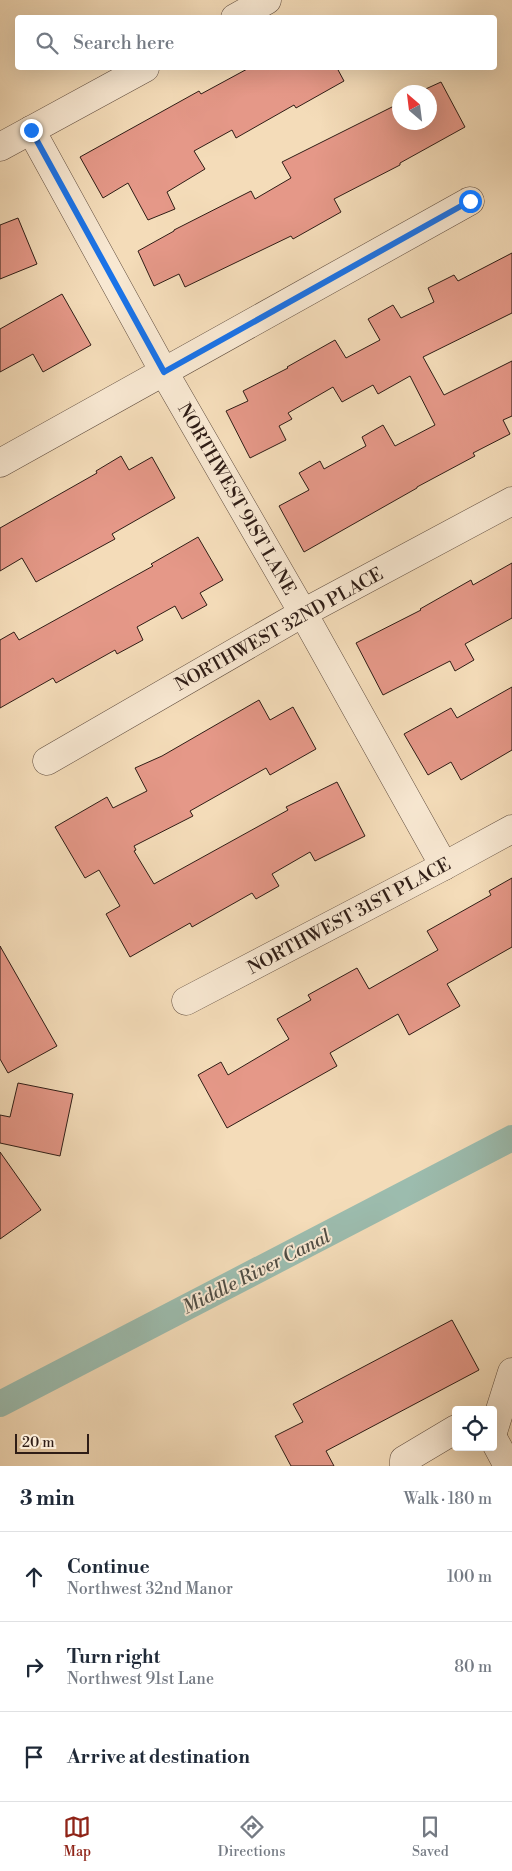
<!DOCTYPE html>
<meta charset="utf-8">
<style>
body{margin:0;font-family:"Libre Bodoni",serif;background:#f6f6f7;color:#1f2937}
.controls{position:absolute;right:15px;bottom:15px;display:grid;overflow:hidden;border-radius:5px;box-shadow:0 5px 20px #0002}
.controls button{width:45px;height:45px;display:grid;place-items:center;padding:0;border:0;border-bottom:1px solid #e0e1e3;background:#fff;color:#1f2937;font:25px sans-serif}
.compass{position:absolute;left:392px;top:85px;width:45px;height:45px;border-radius:50%;background:#fff;box-shadow:0 5px 20px #0002;rotate:332deg}
.scale{position:absolute;left:15px;bottom:12px;width:74px;box-sizing:border-box;padding-left:5px;border:2px solid #2f1d16;border-top:0;font-size:14px;line-height:18px;white-space:nowrap;color:#2f1d16;-webkit-text-stroke:4px #f8e8d2;paint-order:stroke}
.stop{position:absolute;width:15px;height:15px;margin:-11px;border:4px solid #1a73e8;border-radius:50%;background:#fff}
.stop.end{background:#1a73e8;border-color:#fff;box-shadow:0 1px 5px #0008}
.list{margin:0;padding:0;list-style:none}
h2{display:flex;justify-content:space-between;align-items:center;height:65px;margin:0;padding:0 20px;font-size:21px}
h2 small{font-size:16px;font-weight:400;color:#747a83}
.list li{display:grid;grid-template-columns:32px 1fr auto;gap:15px;align-items:center;box-sizing:border-box;height:90px;padding:0 20px;border-top:1px solid #e0e1e3}
.list b{display:block;font-size:19px;white-space:nowrap}
.list p{margin:0;font-size:16px;white-space:nowrap;color:#747a83}
.list em{font-size:16px;font-style:normal;color:#747a83}
.icon{flex:none;width:28px;height:28px;fill:none;stroke:currentColor;stroke-width:2;stroke-linecap:round;stroke-linejoin:round}
.map{position:relative;flex:none;width:512px;height:1466px;overflow:hidden}
.search{position:absolute;background:#fff;box-shadow:0 5px 20px #0002;left:15px;right:15px;top:15px;height:55px;display:flex;align-items:center;gap:12px;box-sizing:border-box;padding:0 18px;border-radius:5px;color:#747a83;font-size:19px}
.sheet{height:335px;background:#fff}
nav{display:flex;justify-content:space-around;align-items:center;box-sizing:border-box;height:70px;border-top:1px solid #e0e1e3;background:#fff;font-size:14px;color:#747a83}
nav a{display:grid;justify-items:center;gap:2px}
nav .on{color:#8f2418}
.map>svg:first-child{display:block}
.lines{fill:none;stroke-linecap:round;stroke-linejoin:round}
.canal{stroke:#9cbcae;stroke-width:26}
.building{fill:#e59888;stroke:#2f1d16}
.minor-casing{stroke:#604d3f;stroke-width:29}
.minor{stroke:#f8e8d2;stroke-width:28}
.route{stroke:#1a73e8;stroke-width:6}
.labels{text-anchor:middle;stroke-width:4;stroke-linejoin:round;paint-order:stroke}
.street-label{font-size:18px;fill:#2f1d16;stroke:#f8e8d2}
.water-label{font-size:19px;font-style:italic;fill:#504d44;stroke:#f8e8d2}
</style>
<div class="map">
<svg width="512" height="1466" viewBox="0 0 512 1466">
<rect width="100%" height="100%" fill="#f4dcb9"/>
<filter id="stains"><feTurbulence type="fractalNoise" baseFrequency=".004" numOctaves="4"/><feColorMatrix values="0 0 0 0 .2 0 0 0 0 .09 0 0 0 0 .02 0 0 0 .5 -.17"/></filter>
<radialGradient id="worn" r=".72"><stop offset=".6" stop-color="#630" stop-opacity="0"/><stop offset="1" stop-color="#630" stop-opacity=".3"/></radialGradient>
<g class="lines">
<!-- canal -->
<path class="canal" d="M 0,1404 L 512,1138"/>
</g>
<!-- building -->
<g class="building">
<path d="M 249,68 L 337,68 L 344,81 L 296,108 L 294,105 L 236,138 L 232,130 L 194,151 L 205,169 L 167,192 L 175,209 L 148,220 L 128,183 L 103,198 L 80,157 L 199,91 L 201,94 Z"/>
<path d="M 441,82 L 465,127 L 400,163 L 400,165 L 334,199 L 341,212 L 293,239 L 291,236 L 185,287 L 179,274 L 154,286 L 138,251 L 174,231 L 174,230 L 251,191 L 255,199 L 291,178 L 282,162 L 400,103 L 400,122 L 430,122 L 430,92 L 419,92 Z"/>
<path d="M 18,218 L 37,264 L 0,279 L 0,225 Z"/>
<path d="M 512,253 L 512,313 L 423,357 L 444,395 L 512,361 L 512,416 L 503,420 L 510,434 L 473,453 L 475,456 L 417,487 L 417,488 L 304,552 L 279,506 L 309,490 L 299,473 L 320,461 L 324,469 L 366,446 L 362,437 L 383,425 L 395,446 L 435,425 L 410,376 L 378,394 L 373,385 L 342,402 L 333,387 L 288,413 L 292,419 L 279,426 L 286,440 L 250,458 L 226,411 L 248,401 L 243,391 L 288,368 L 287,367 L 335,340 L 346,358 L 380,340 L 368,319 L 393,305 L 401,318 L 434,302 L 428,288 L 454,275 L 458,281 Z"/>
<path d="M 62,294 L 91,345 L 43,372 L 33,354 L 0,372 L 0,329 Z"/>
<path d="M 121,456 L 129,470 L 152,457 L 175,498 L 112,534 L 115,539 L 36,582 L 22,558 L 0,571 L 0,528 L 97,473 L 96,471 Z"/>
<path d="M 198,537 L 223,580 L 200,593 L 207,605 L 182,619 L 175,606 L 137,627 L 143,640 L 117,654 L 115,650 L 56,683 L 53,678 L 0,708 L 0,640 L 14,632 L 19,640 L 153,566 L 151,564 Z"/>
<path d="M 512,563 L 512,618 L 465,644 L 474,660 L 455,671 L 450,661 L 383,695 L 356,643 L 421,610 L 420,609 L 471,580 L 473,585 Z"/>
<path d="M 512,687 L 512,750 L 461,780 L 451,762 L 428,775 L 404,734 L 451,708 L 457,718 Z"/>
<path d="M 259,700 L 270,720 L 293,707 L 316,749 L 270,775 L 266,768 L 190,811 L 193,816 L 134,846 L 136,850 L 134,851 L 154,884 L 288,810 L 286,807 L 337,782 L 365,836 L 315,861 L 310,852 L 272,874 L 279,886 L 256,899 L 252,893 L 192,927 L 190,923 L 130,957 L 106,914 L 120,906 L 99,870 L 85,878 L 55,827 L 107,797 L 113,808 L 147,791 L 135,768 L 162,756 Z"/>
<path d="M 512,878 L 512,947 L 447,984 L 460,1006 L 409,1035 L 398,1014 L 330,1053 L 337,1066 L 227,1128 L 198,1075 L 221,1062 L 228,1075 L 289,1039 L 277,1019 L 311,1000 L 308,995 L 357,968 L 369,989 L 438,950 L 427,931 L 491,895 L 489,891 Z"/>
<path d="M 0,946 L 57,1046 L 8,1073 L 0,1059 Z"/>
<path d="M 18,1083 L 73,1094 L 60,1156 L 0,1143 L 0,1115 L 10,1117 Z"/>
<path d="M 0,1152 L 41,1210 L 0,1239 Z"/>
<path d="M 452,1320 L 479,1370 L 326,1451 L 334,1466 L 291,1466 L 275,1436 L 303,1422 L 293,1404 Z"/>
</g>
<g class="lines">
<!-- minor casing -->
<g class="minor-casing">
<g id="minor">
<path d="M 235,18 L 267,0"/>
<path d="M 31,130 L 164,372 L 303,613 L 444,866"/>
<path d="M 0,147 L 145,68"/>
<path d="M 0,463 L 470,201"/>
<path d="M 47,761 L 303,613 L 512,501"/>
<path d="M 186,1001 L 444,866 L 512,829"/>
<path d="M 493,1432 L 512,1372"/>
<path d="M 493,1438 L 508,1466"/>
<path d="M 404,1466 L 404,1460 L 456,1429"/>
</g>
</g>
<!-- minor -->
<use href="#minor" class="minor"/>
</g>
<g class="lines">
<!-- route -->
<path class="route" d="M 31,130 L 164,372 L 470,201"/>
</g>
<g class="labels">
<!-- street labels -->
<g class="street-label">
<text transform="translate(237 499) rotate(60)" y="6">NORTHWEST 91ST LANE</text>
<text transform="translate(279 629) rotate(-29)" y="6">NORTHWEST 32ND PLACE</text>
<text transform="translate(349 916) rotate(-28)" y="6">NORTHWEST 31ST PLACE</text>
</g>
<!-- water labels -->
<g class="water-label">
<text transform="translate(256 1271) rotate(-27)" y="7">Middle River Canal</text>
</g>
</g>
<rect width="100%" height="100%" filter="url(#stains)"/>
<rect width="100%" height="100%" fill="url(#worn)"/>
</svg>
<div class="controls">
<button><svg class="icon" aria-label="locate" viewBox="0 0 24 24"><circle cx="12" cy="12" r="6"/><path d="M12 2v4M12 18v4M2 12h4M18 12h4"/></svg></button>
</div>
<svg class="compass" viewBox="-18 -18 36 36"><path d="M0-13l5 13h-10z" fill="#e53935"/><path d="M0 13l5-13h-10z" fill="#747a83"/></svg>
<div class="scale">20 m</div>
<div class="stop" style="left:470px;top:201px"></div>
<div class="stop end" style="left:31px;top:130px"></div>
<div class="search"><svg class="icon" aria-label="search" viewBox="0 0 24 24"><circle cx="10" cy="10" r="6"/><path d="M15 15l6 6"/></svg>Search here</div>
</div>
<section class="sheet">
<h2>3 min<small>Walk · 180 m</small></h2>
<ul class="list">
<li><svg class="icon" aria-label="ahead" viewBox="0 0 24 24"><path d="M12 20V5M6 11l6-6 6 6"/></svg><div><b>Continue</b><p>Northwest 32nd Manor</p></div><em>100 m</em></li>
<li><svg class="icon" aria-label="right" viewBox="0 0 24 24"><path d="M7 20v-9h11M14 6l5 5-5 5"/></svg><div><b>Turn right</b><p>Northwest 91st Lane</p></div><em>80 m</em></li>
<li><svg class="icon" aria-label="arrive" viewBox="0 0 24 24"><path d="M6 21V4h12l-3 4 3 4H6"/></svg><div><b>Arrive at destination</b></div></li>
</ul>
</section>
<nav>
<a class="on"><svg class="icon" aria-label="map" viewBox="0 0 24 24"><path d="M3 6l6-2 6 2 6-2v14l-6 2-6-2-6 2zM9 4v14M15 6v14"/></svg>Map</a>
<a><svg class="icon" aria-label="directions" viewBox="0 0 24 24"><path d="M12 3l9 9-9 9-9-9zM9 14v-3h6M13 9l2 2-2 2"/></svg>Directions</a>
<a><svg class="icon" aria-label="saved" viewBox="0 0 24 24"><path d="M7 4h10v16l-5-4-5 4z"/></svg>Saved</a>
</nav>
